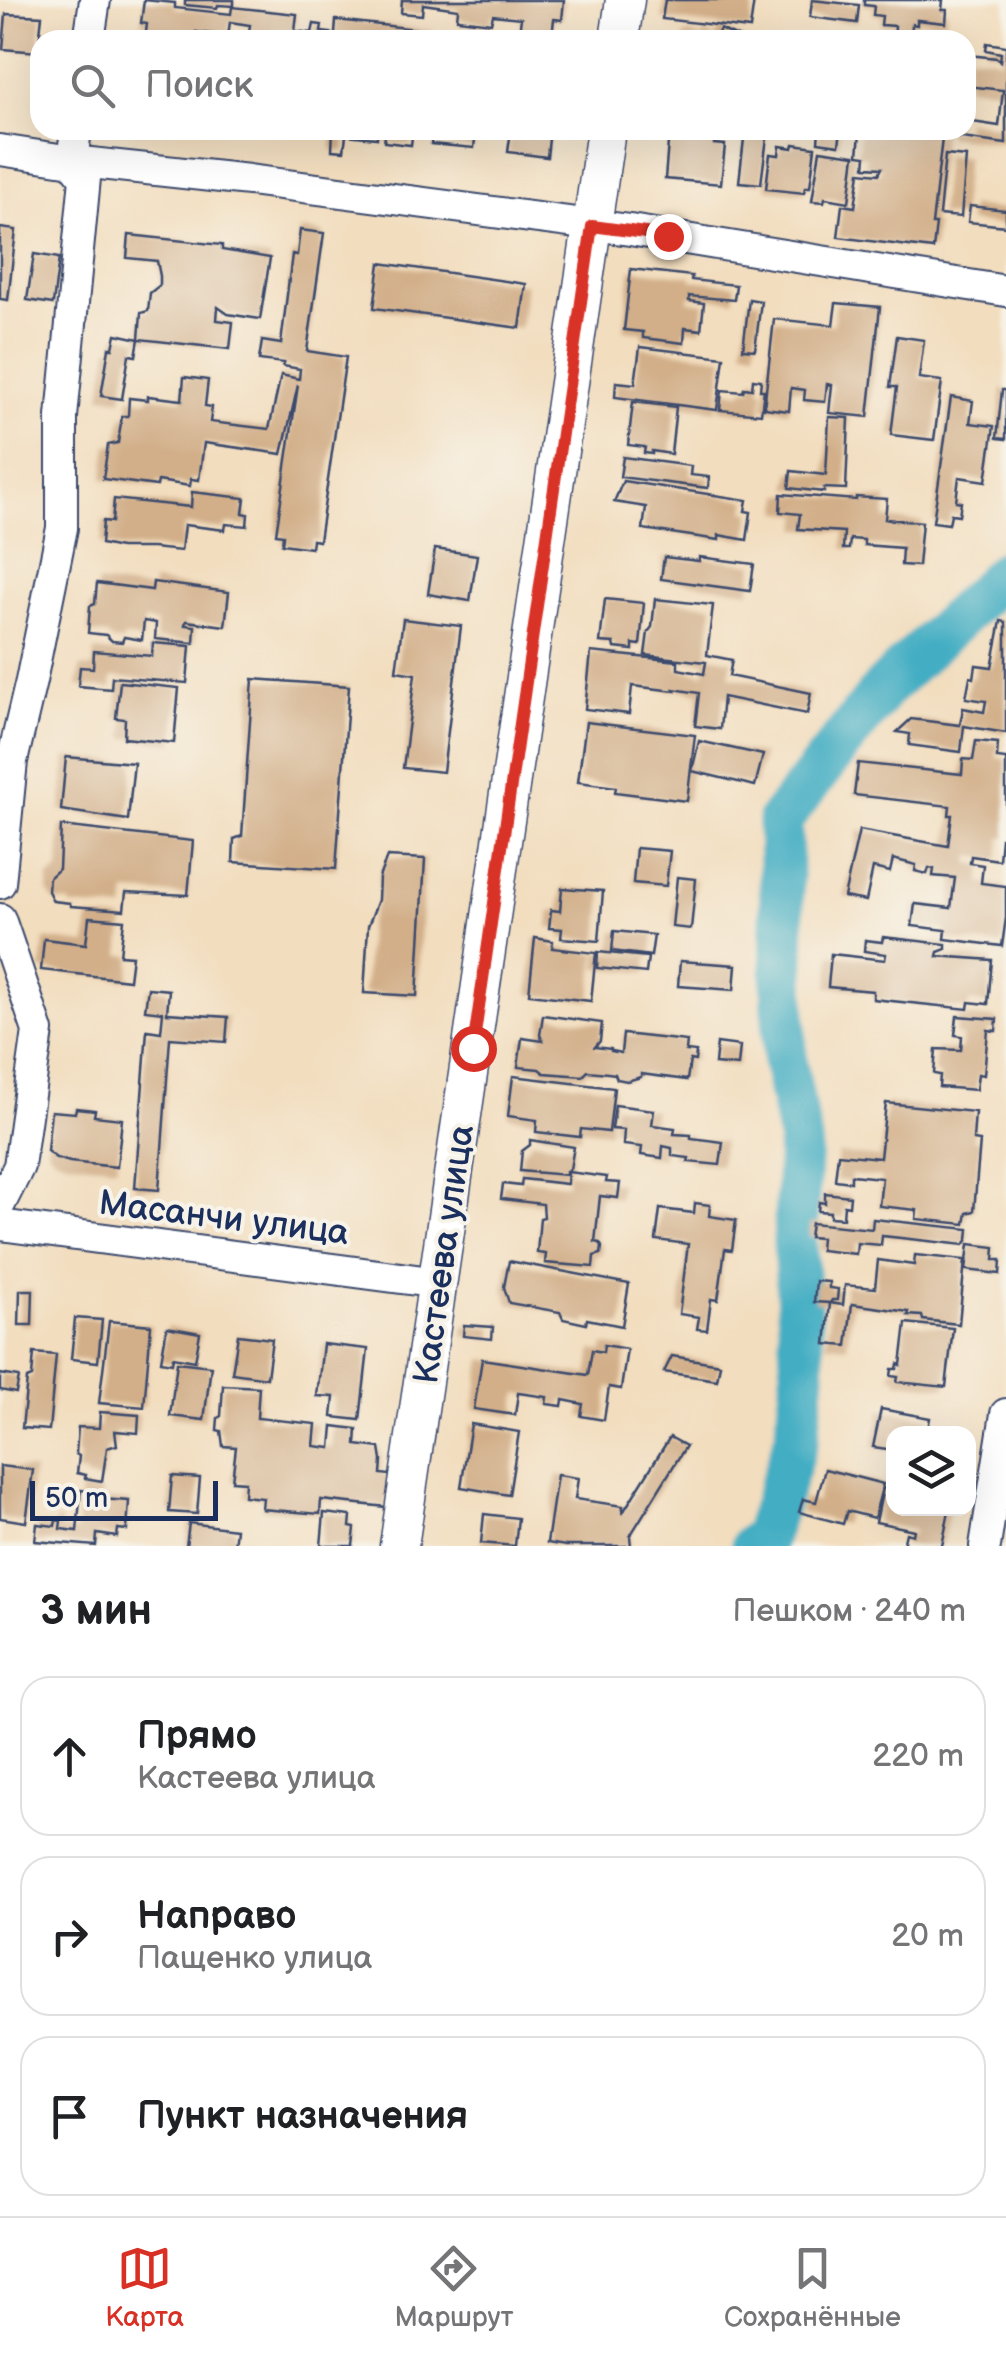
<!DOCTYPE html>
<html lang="ru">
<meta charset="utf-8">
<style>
body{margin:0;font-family:"Balsamiq Sans",sans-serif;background:#f2f2f2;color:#202124}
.controls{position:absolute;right:30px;bottom:30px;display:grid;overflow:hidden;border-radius:20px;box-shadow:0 10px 40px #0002}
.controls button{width:90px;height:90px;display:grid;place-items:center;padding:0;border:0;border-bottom:2px solid #e0e0e0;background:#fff;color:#202124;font:50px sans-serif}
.scale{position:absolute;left:30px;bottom:25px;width:188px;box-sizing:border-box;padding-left:10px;border:5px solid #1b2f5e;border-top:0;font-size:28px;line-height:35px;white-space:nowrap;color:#1b2f5e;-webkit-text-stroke:8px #f7f3e8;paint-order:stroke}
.stop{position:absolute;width:30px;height:30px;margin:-22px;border:8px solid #d93025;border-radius:50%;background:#fff}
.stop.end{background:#d93025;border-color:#fff;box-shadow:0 2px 10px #0008}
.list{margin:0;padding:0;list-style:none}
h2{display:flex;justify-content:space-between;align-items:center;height:130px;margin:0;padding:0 40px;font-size:42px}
h2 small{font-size:32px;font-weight:400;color:#757577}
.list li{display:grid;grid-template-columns:65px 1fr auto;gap:30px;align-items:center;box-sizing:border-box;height:160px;margin:0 20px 20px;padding:0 20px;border:2px solid #e0e0e0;border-radius:30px}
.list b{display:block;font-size:38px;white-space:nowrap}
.list p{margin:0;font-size:32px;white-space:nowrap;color:#757577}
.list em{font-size:32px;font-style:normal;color:#757577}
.icon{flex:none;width:55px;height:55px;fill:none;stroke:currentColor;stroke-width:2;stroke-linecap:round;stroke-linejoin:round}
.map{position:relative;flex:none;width:1006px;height:1546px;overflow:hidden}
.search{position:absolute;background:#fff;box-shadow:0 10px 40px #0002;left:30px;right:30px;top:30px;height:110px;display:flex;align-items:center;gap:25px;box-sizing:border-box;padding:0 35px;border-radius:30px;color:#757577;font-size:38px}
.sheet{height:670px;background:#fff}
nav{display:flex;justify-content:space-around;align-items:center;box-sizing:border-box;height:140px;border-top:2px solid #e0e0e0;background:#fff;font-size:28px;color:#757577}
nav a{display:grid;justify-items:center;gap:5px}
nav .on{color:#d93025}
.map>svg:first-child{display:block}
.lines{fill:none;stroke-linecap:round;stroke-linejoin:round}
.river{stroke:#43adc3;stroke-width:45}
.building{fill:#d2af89}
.minor-casing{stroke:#3b496c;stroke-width:34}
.tertiary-casing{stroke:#3b496c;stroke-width:41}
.minor{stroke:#fff;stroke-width:30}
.tertiary{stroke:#fff;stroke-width:38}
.route{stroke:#d93025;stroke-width:12}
.labels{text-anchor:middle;stroke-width:8;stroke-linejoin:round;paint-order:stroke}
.street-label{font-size:35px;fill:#1b2f5e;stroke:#f7f3e8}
</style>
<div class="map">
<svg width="1006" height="1546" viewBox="0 0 1006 1546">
<rect width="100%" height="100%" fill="#f7f3e8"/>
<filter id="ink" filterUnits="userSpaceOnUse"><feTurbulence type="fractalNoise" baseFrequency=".01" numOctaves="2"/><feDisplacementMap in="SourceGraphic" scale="20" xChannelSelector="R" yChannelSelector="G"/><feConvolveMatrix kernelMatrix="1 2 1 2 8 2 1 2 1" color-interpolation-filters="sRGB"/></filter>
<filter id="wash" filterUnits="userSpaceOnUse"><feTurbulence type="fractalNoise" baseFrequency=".0048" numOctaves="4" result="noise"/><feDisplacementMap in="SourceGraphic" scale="40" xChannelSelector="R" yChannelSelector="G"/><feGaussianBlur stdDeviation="2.25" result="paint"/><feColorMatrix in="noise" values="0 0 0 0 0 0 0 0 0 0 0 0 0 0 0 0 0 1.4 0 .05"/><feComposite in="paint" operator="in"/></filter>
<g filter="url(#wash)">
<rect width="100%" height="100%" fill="#f2ddbe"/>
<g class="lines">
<!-- river -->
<path class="river" d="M 753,1546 L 765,1536 L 797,1437 L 803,1374 L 795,1242 L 800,1140 L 785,1063 L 780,820 L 883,689 L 1006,572"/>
</g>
<g id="blocks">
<!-- building -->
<g class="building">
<path d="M 144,0 L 175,3 L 175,8 L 231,14 L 232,7 L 297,14 L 295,31 L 312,33 L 314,24 L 322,25 L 321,32 L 331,33 L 330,40 L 274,40 L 274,35 L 249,32 L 250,25 L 230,22 L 228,36 L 196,32 L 195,40 L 145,40 L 147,24 L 141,23 Z"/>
<path d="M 185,0 L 234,0 L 234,6 L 218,5 L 217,8 L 185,5 Z"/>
<path d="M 402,0 L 564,0 L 562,20 L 554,19 L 552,37 L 519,33 L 521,18 L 493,15 L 491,23 L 457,19 L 458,9 L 423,4 L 422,15 L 401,13 Z"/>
<path d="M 665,0 L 754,0 L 750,29 L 662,19 Z"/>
<path d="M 812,0 L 859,5 L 857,23 L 810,17 Z"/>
<path d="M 864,0 L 943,0 L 942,10 L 947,10 L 946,23 L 917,20 L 917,25 L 912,24 L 911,40 L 894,40 L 895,26 L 881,25 L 882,16 L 873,15 L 874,6 L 864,5 Z"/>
<path d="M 6,14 L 42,16 L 38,52 L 3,49 Z"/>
<path d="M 336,20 L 435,31 L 434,40 L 347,40 L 347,35 L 335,34 Z"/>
<path d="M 720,29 L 744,40 L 683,40 L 683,37 L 689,34 L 702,39 L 704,34 L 715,39 Z"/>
<path d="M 987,43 L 1006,46 L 1006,144 L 947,136 L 947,130 L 966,130 L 966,121 L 999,126 L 1003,90 L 966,86 L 968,55 L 997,58 L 1000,61 L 1001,53 L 986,50 Z"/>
<path d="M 333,130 L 377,130 L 377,138 L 346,135 L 344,151 L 332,150 Z"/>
<path d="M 386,130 L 423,130 L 423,138 L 412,137 L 411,145 L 384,142 Z"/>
<path d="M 432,130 L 476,130 L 474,148 L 431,144 Z"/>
<path d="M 511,130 L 550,130 L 547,157 L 508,152 Z"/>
<path d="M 669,130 L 716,130 L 714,144 L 725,145 L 721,184 L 665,179 Z"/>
<path d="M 745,130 L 768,130 L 761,184 L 739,182 Z"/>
<path d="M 819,130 L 841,130 L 839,145 L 818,142 Z"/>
<path d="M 873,130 L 943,130 L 932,224 L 936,224 L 933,249 L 838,237 L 842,205 L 855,207 L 860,172 L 879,174 L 882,168 L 865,167 L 866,156 L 858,155 L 860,133 L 873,134 Z"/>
<path d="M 794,144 L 815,147 L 810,187 L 805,187 L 804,193 L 766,189 L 770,154 L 779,155 L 780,146 L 793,148 Z"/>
<path d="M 820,150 L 855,155 L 849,202 L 825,198 L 824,202 L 812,201 Z"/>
<path d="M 945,155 L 966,157 L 961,217 L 939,215 Z"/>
<path d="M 970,206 L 1006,210 L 1006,226 L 968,222 Z"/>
<path d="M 0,228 L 16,230 L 8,300 L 0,299 Z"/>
<path d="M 300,230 L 324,233 L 307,351 L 346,357 L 319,541 L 312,540 L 311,548 L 282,544 L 283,535 L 276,534 L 298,385 L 282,454 L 204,443 L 199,480 L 191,479 L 190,486 L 158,481 L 157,486 L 103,479 L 108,445 L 118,443 L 122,416 L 128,416 L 129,398 L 148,400 L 148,396 L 182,400 L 184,377 L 208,380 L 205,406 L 212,407 L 210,422 L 269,429 L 281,375 L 299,379 L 300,369 L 283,366 L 284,363 L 259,360 L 262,341 L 281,344 L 292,254 L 297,255 Z"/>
<path d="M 129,235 L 222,245 L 222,250 L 270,258 L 260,319 L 228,314 L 218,307 L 217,320 L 233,322 L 230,349 L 139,339 L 141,313 L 148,311 L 150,293 L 160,285 L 160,276 L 157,261 L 127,258 Z"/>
<path d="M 34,254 L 59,258 L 53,304 L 27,300 Z"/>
<path d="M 380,263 L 526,284 L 520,328 L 374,308 Z"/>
<path d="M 631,269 L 692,276 L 691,280 L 736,285 L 734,300 L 689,296 L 689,301 L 704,303 L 701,330 L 685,328 L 684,343 L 643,338 L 643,332 L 624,330 Z"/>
<path d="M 749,299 L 761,301 L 755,350 L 743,349 Z"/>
<path d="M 836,303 L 880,307 L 868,417 L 829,413 L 832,385 L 827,384 L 825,402 L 804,400 L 805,390 L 791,388 L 789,411 L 764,408 L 774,319 L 833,325 Z"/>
<path d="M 116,334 L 139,339 L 136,356 L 129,355 L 122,399 L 101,396 L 109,348 L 113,348 Z"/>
<path d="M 897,336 L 924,340 L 919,378 L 942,381 L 934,440 L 891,435 L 897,387 L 890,387 Z"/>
<path d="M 640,347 L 724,357 L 717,410 L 615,397 L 616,382 L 635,384 Z"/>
<path d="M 753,379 L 761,380 L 760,390 L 764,390 L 761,414 L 720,410 L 722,390 L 743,392 L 744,388 L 752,389 Z"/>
<path d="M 1002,390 L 1006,390 L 1006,439 L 997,438 Z"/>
<path d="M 951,397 L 973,401 L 970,423 L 994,426 L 986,481 L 959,477 L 956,501 L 961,502 L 959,515 L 951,514 L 949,524 L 933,522 Z"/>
<path d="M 633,402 L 676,407 L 671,454 L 652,451 L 652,454 L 644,453 L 645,447 L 628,445 Z"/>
<path d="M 829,417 L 849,418 L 846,489 L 824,488 L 824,492 L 789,488 L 791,471 L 826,475 Z"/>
<path d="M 623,457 L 691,466 L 690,475 L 709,477 L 708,488 L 620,477 Z"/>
<path d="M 623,481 L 747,500 L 745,511 L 751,512 L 747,540 L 719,535 L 719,540 L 643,529 L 646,507 L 614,502 Z"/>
<path d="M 192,492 L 245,498 L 243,513 L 248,514 L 247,526 L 226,524 L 225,530 L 184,525 L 181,551 L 152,548 L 120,548 L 101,544 L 103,521 L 112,522 L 114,499 L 191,507 Z"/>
<path d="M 781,494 L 856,500 L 856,497 L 887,499 L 885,519 L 922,522 L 918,566 L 901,565 L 902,548 L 864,545 L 864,540 L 850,539 L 849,549 L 843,549 L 844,532 L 798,529 L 800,514 L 780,512 Z"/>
<path d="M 435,549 L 477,555 L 470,601 L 428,594 Z"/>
<path d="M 664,557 L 699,561 L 699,557 L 754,564 L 750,591 L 661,579 Z"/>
<path d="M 153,582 L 229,592 L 225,626 L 186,621 L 185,625 L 195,626 L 194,643 L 155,639 L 156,623 L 144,621 L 142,640 L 124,637 L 122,642 L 112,641 L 106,635 L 88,633 L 90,606 L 95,604 L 97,583 L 152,590 Z"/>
<path d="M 605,599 L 644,603 L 640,645 L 633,644 L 633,650 L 615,648 L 614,643 L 600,642 Z"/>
<path d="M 655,599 L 713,605 L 707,655 L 732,660 L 729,676 L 811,693 L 807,714 L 723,697 L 720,729 L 695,726 L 699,693 L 674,689 L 675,691 L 632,686 L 629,714 L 585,709 L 591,652 L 678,661 L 678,669 L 704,674 L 706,662 L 645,655 L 648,632 L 652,627 Z"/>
<path d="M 403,619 L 461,626 L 443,772 L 403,768 L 415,674 L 396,671 Z"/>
<path d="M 1001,621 L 1006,622 L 1006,733 L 964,726 L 961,752 L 909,745 L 910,734 L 897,732 L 911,719 L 960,725 L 963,708 L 984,712 L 986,701 L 966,698 L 970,677 L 974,678 L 976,665 L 992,667 Z"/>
<path d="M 153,643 L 190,646 L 187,683 L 112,677 L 111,689 L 78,686 L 80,667 L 93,668 L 94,651 L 152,656 Z"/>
<path d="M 253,679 L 349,686 L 336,869 L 233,862 L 234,839 L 242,836 Z"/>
<path d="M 120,682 L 179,688 L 174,743 L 124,738 L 125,719 L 116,718 Z"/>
<path d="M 586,722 L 695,735 L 687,801 L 615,792 L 616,787 L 578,782 Z"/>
<path d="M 699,741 L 763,755 L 755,786 L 692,771 Z"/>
<path d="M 976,741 L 998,743 L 997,758 L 1006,759 L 1006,838 L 1001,838 L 999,860 L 971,856 L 970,863 L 983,865 L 981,883 L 1006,886 L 1006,918 L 1002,946 L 945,939 L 946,930 L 912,926 L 915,904 L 951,908 L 955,878 L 933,876 L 934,869 L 929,868 L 927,874 L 915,871 L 916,865 L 893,859 L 890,872 L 873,868 L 866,901 L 844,897 L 859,830 L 948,846 L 952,815 L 949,815 L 950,806 L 854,795 L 858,763 L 962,774 L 963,759 L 973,760 Z"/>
<path d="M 66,757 L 134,763 L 128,820 L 61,810 Z"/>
<path d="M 61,826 L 193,841 L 188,895 L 126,892 L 124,910 L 71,906 L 70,903 L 53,901 L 48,891 L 49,878 L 59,869 Z"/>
<path d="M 636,848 L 670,851 L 666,886 L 633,883 Z"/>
<path d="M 387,857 L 425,859 L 417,996 L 364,993 L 368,926 L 378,900 L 379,877 Z"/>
<path d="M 677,877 L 696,879 L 691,929 L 672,927 Z"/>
<path d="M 562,888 L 603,891 L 599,941 L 561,938 L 562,929 L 549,928 L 551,910 L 560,911 Z"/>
<path d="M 89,917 L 124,920 L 120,955 L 132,956 L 129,980 L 41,970 L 44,939 L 86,944 Z"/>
<path d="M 614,931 L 654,935 L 651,956 L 612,951 Z"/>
<path d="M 883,937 L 946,944 L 946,949 L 938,952 L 937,956 L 992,960 L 988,1004 L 969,1002 L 968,1009 L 873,999 L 873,991 L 828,987 L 831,954 L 885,960 L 886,954 L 864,951 L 865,940 L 882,942 Z"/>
<path d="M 535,938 L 553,941 L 552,948 L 596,953 L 591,1001 L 529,994 Z"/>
<path d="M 598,952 L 648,957 L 646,973 L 597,968 Z"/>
<path d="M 680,961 L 736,965 L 734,990 L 678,986 Z"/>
<path d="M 148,988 L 169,990 L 167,1013 L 228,1017 L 226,1042 L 170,1038 L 159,1190 L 135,1188 L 147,1030 L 161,1032 L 163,1012 L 145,1010 Z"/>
<path d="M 543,1015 L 602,1023 L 600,1041 L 595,1047 L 611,1049 L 611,1051 L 621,1053 L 623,1034 L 687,1041 L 686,1051 L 696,1052 L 695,1061 L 690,1060 L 687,1080 L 641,1074 L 641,1077 L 627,1081 L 617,1079 L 615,1074 L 608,1073 L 588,1071 L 583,1076 L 544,1073 L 539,1069 L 518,1067 L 522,1038 L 543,1041 L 540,1035 Z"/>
<path d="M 957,1016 L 997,1019 L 996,1031 L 988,1030 L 984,1075 L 978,1074 L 976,1090 L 939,1087 L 940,1075 L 934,1074 L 936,1049 L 961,1050 L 962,1036 L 955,1035 Z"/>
<path d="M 717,1043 L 740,1046 L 738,1066 L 715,1064 Z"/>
<path d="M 513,1076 L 614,1088 L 609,1132 L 581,1129 L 580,1137 L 536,1132 L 537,1120 L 508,1116 Z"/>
<path d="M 886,1103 L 975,1112 L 973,1140 L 980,1141 L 974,1211 L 967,1213 L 965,1224 L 916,1219 L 917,1210 L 879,1206 L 882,1178 L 851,1175 L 851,1182 L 835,1180 L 838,1154 L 880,1158 Z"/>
<path d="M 615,1105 L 654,1110 L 652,1125 L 675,1128 L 674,1134 L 691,1135 L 691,1138 L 723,1142 L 720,1165 L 688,1162 L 689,1158 L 672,1156 L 672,1148 L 663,1146 L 662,1158 L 641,1155 L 642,1147 L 623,1145 L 624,1130 L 612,1129 Z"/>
<path d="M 76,1108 L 95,1110 L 94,1116 L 122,1119 L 117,1167 L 70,1162 L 56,1158 L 47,1151 L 51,1111 L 75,1113 Z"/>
<path d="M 530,1140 L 574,1147 L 570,1169 L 566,1171 L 566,1175 L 520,1171 L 522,1151 L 530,1145 Z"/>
<path d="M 568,1172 L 607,1177 L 606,1182 L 620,1183 L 618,1198 L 600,1196 L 595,1242 L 600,1243 L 602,1247 L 601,1254 L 594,1256 L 593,1267 L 545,1263 L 546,1254 L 537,1253 L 540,1218 L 544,1217 L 543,1204 L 501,1199 L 503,1184 L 521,1186 L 522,1179 L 567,1184 Z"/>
<path d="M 825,1193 L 850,1196 L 849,1206 L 844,1205 L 843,1218 L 830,1217 L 830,1212 L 818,1211 L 819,1202 L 825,1203 Z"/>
<path d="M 695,1203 L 710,1205 L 709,1216 L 736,1220 L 732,1250 L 725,1249 L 718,1300 L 711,1299 L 707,1330 L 697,1329 L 699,1317 L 679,1314 L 688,1244 L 656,1240 L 660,1209 L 694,1213 Z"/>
<path d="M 873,1219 L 969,1229 L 968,1239 L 964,1245 L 882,1236 L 881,1245 L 857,1243 L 856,1254 L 820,1250 L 821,1238 L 809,1237 L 811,1223 L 872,1229 Z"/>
<path d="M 969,1244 L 995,1247 L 994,1260 L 1001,1260 L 1000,1274 L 966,1270 Z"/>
<path d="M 915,1255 L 965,1260 L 959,1324 L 923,1320 L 922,1316 L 908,1315 L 909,1312 L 852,1304 L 847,1346 L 826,1344 L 830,1303 L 814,1302 L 816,1281 L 829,1282 L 829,1288 L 838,1289 L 837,1300 L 832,1300 L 830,1303 L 843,1305 L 845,1285 L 875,1288 L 878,1260 L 914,1265 Z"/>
<path d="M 509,1261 L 629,1284 L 622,1326 L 587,1319 L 586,1324 L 563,1319 L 560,1312 L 509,1303 L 504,1287 Z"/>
<path d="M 20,1290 L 33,1290 L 32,1325 L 19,1325 Z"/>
<path d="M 75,1318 L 102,1320 L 98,1362 L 71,1359 Z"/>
<path d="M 109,1321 L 151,1325 L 144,1407 L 99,1403 Z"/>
<path d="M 906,1323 L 953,1328 L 946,1387 L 897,1382 L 898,1377 L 891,1376 L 892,1369 L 897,1369 L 898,1364 L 901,1365 Z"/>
<path d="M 464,1325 L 493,1327 L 492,1339 L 463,1336 Z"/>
<path d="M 167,1327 L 200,1333 L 195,1361 L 173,1357 L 172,1363 L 161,1361 Z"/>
<path d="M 238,1335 L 272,1339 L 267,1378 L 232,1373 Z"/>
<path d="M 323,1344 L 368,1349 L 360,1420 L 332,1417 L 334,1397 L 317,1396 Z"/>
<path d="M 604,1345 L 627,1349 L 621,1389 L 609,1387 L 604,1420 L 581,1416 L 583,1404 L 563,1400 L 562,1406 L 546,1404 L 547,1397 L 518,1393 L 515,1415 L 474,1409 L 482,1359 L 588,1375 L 592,1350 L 603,1352 Z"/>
<path d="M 34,1353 L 56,1355 L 49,1430 L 22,1428 L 27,1379 L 32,1377 Z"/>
<path d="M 672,1356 L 720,1364 L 717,1380 L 664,1372 Z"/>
<path d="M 177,1362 L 211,1366 L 204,1420 L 170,1416 Z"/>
<path d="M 0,1374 L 19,1377 L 16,1393 L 0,1390 Z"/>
<path d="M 223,1385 L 259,1387 L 257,1418 L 316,1424 L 314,1446 L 331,1448 L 333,1426 L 357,1429 L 356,1445 L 380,1448 L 382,1460 L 381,1474 L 390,1475 L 387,1507 L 321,1500 L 320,1514 L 262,1509 L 263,1498 L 244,1496 L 245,1482 L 232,1481 L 236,1447 L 223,1446 L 221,1431 L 217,1430 L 218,1418 L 221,1416 Z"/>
<path d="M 881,1409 L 930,1418 L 927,1434 L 894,1434 L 894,1450 L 873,1447 Z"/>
<path d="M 100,1412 L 139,1415 L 138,1433 L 115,1431 L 117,1445 L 107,1448 L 102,1481 L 85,1478 L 86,1475 L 77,1473 L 79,1456 L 76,1454 L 78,1427 L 99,1428 Z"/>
<path d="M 471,1424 L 519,1432 L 509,1495 L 461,1487 Z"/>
<path d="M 670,1437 L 686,1446 L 630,1536 L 631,1546 L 566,1546 L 547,1543 L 557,1475 L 578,1478 L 575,1499 L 623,1506 L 622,1514 Z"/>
<path d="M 0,1466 L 33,1470 L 26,1522 L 0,1518 Z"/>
<path d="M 825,1469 L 883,1484 L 874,1518 L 847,1511 L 843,1524 L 799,1512 L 803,1499 L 816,1502 Z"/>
<path d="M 172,1476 L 200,1478 L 197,1514 L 169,1512 Z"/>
<path d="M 883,1488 L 894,1490 L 894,1508 L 939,1508 L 949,1511 L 942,1546 L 903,1546 L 906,1533 L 913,1535 L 914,1530 L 876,1522 Z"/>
<path d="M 81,1490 L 102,1492 L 101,1499 L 129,1501 L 127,1530 L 118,1529 L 117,1537 L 97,1534 L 96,1546 L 35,1541 L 37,1524 L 55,1526 L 56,1520 L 61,1521 L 60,1529 L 77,1531 Z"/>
<path d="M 324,1513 L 351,1516 L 350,1527 L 355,1528 L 353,1546 L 321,1546 Z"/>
<path d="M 484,1514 L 518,1518 L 515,1546 L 481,1543 Z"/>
<path d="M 189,1523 L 236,1529 L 234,1546 L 186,1546 Z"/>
</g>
</g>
</g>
<g filter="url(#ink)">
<use href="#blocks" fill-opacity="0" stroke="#3b496c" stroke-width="2.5"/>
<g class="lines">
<!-- minor casing -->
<g class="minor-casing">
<g id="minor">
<path d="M 89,40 L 95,0"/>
<path d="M 0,150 L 72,161 L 249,180 L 630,230 L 1006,291"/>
<path d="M 0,883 L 12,761 L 31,681 L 62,528 L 62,417 L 85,178 L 72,161 L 76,130"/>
<path d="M 0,919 L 38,1031 L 19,1166 L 0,1204"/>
<path d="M 0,1225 L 439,1283"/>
<path d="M 985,1546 L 1006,1414"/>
</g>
</g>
<!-- tertiary casing -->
<g class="tertiary-casing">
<g id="tertiary">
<path d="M 619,40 L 625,0"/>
<path d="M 399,1546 L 606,130"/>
</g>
</g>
<!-- minor -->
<use href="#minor" class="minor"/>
<!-- tertiary -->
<use href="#tertiary" class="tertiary"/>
</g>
</g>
<g class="lines" filter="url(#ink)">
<!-- route -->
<path class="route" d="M 473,1048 L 592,226 L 668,236"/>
</g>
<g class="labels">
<!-- street labels -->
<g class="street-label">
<text transform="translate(224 1217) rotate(7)" y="12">Масанчи улица</text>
<text transform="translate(443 1254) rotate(-82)" y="12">Кастеева улица</text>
</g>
</g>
</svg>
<div class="controls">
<button><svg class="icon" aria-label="layers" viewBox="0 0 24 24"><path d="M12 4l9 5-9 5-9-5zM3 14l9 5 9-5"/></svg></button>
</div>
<div class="scale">50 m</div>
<div class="stop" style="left:473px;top:1048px"></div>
<div class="stop end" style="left:668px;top:236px"></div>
<div class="search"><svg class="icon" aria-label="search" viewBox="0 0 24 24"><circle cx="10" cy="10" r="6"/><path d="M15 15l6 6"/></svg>Поиск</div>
</div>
<section class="sheet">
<h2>3 мин<small>Пешком · 240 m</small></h2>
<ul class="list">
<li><svg class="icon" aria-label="ahead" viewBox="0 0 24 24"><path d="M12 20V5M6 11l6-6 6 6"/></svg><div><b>Прямо</b><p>Кастеева улица</p></div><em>220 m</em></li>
<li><svg class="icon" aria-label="right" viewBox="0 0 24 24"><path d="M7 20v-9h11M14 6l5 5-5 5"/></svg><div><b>Направо</b><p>Пащенко улица</p></div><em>20 m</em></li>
<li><svg class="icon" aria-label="arrive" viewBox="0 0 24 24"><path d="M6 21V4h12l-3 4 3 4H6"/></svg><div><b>Пункт назначения</b></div></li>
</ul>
</section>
<nav>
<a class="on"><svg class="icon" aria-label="map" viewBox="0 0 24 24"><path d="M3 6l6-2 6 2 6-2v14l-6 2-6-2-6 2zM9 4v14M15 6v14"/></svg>Карта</a>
<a><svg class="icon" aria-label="directions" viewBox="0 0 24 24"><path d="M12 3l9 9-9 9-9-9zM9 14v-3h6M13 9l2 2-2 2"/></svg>Маршрут</a>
<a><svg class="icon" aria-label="saved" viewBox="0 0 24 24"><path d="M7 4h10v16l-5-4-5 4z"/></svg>Сохранённые</a>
</nav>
